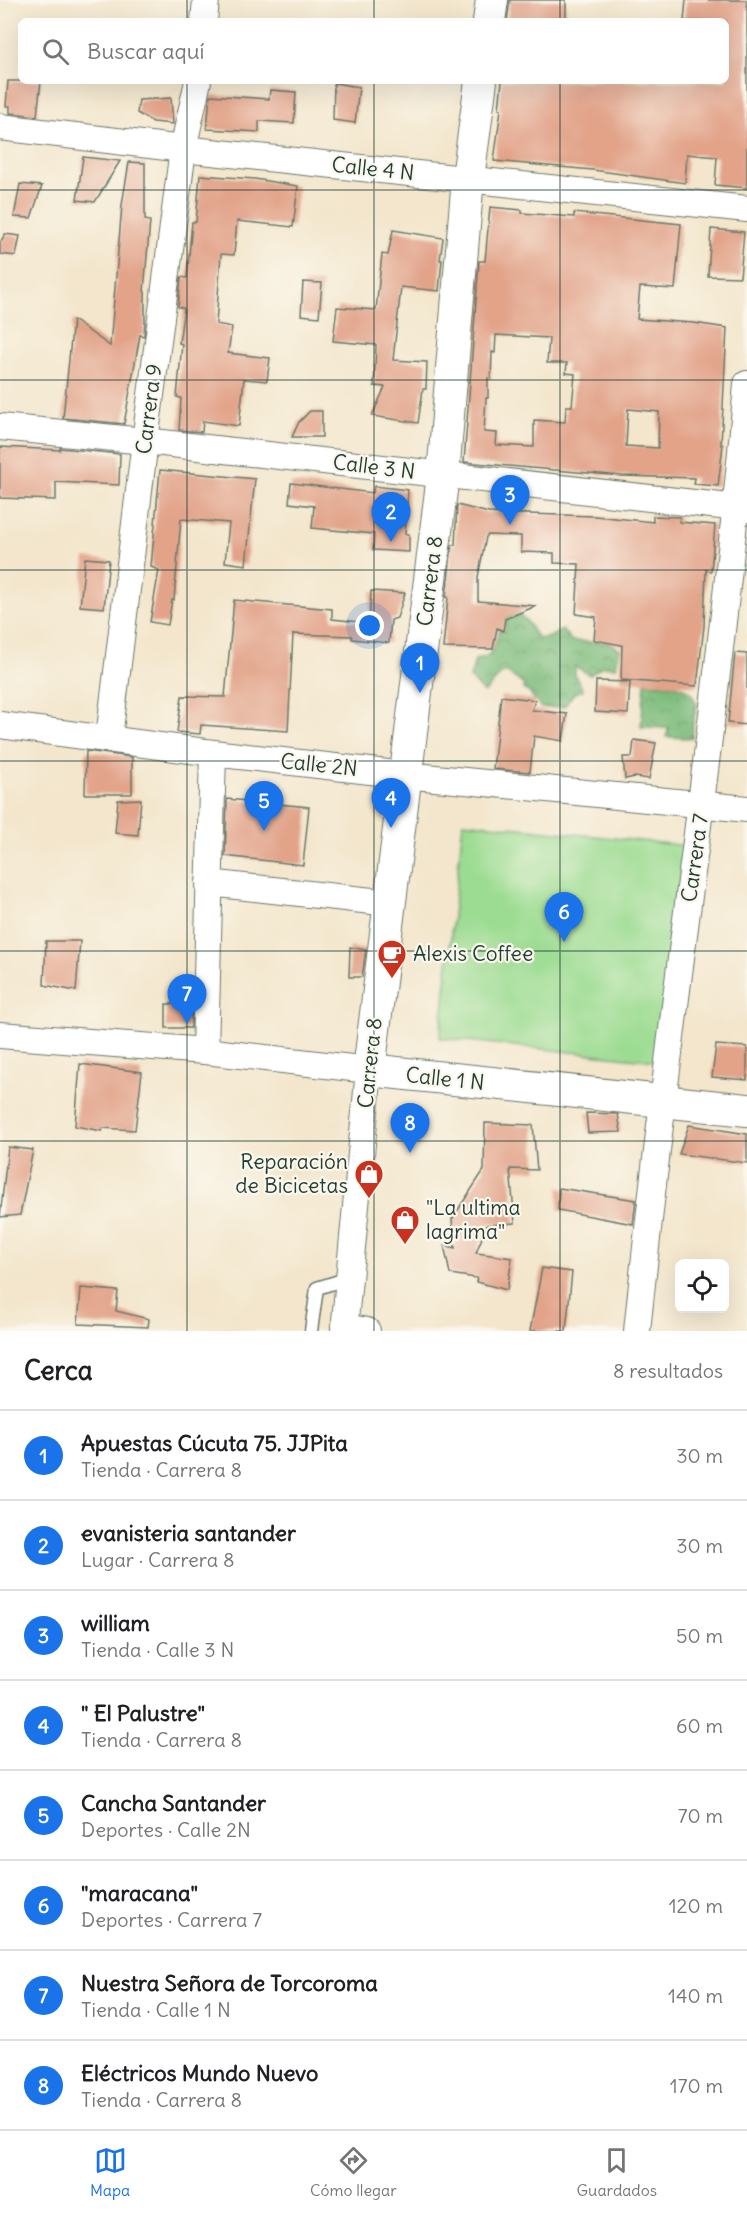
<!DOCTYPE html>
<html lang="es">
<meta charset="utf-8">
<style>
body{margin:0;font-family:Delius,sans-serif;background:#f6f6f6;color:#202124}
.controls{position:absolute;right:18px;bottom:18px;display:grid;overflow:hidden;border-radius:9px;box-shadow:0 6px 24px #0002}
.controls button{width:54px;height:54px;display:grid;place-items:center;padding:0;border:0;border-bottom:2px solid #e0e0e0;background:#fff;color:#202124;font:30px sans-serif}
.you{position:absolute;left:370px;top:626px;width:21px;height:21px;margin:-15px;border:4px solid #fff;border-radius:50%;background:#1a73e8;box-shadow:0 0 0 9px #1a73e833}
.badge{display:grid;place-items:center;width:39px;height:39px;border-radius:50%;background:#1a73e8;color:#fff;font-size:20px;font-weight:700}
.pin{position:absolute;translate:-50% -50px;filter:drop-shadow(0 2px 3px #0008)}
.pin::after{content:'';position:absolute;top:32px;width:21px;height:18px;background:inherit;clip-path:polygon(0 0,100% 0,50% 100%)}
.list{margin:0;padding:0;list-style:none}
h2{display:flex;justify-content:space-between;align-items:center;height:78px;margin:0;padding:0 24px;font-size:26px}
h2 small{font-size:20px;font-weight:400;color:#757577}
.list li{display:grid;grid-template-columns:39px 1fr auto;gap:18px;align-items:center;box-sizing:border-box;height:90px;padding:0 24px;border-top:2px solid #e0e0e0}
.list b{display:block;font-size:22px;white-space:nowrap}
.list p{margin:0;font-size:20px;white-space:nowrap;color:#757577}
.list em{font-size:20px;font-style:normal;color:#757577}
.icon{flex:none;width:33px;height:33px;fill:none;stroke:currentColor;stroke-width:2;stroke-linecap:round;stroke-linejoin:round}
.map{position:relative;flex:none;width:747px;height:1331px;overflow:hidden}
.search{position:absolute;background:#fff;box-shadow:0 6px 24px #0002;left:18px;right:18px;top:18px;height:66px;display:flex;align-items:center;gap:15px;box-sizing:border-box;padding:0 21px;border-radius:9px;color:#757577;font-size:22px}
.sheet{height:798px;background:#fff}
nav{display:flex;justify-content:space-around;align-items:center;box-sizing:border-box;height:84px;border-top:2px solid #e0e0e0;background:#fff;font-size:16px;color:#757577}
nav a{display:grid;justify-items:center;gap:3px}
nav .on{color:#1a73e8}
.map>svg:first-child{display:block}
.green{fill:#9cdc92;stroke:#5e8c63;stroke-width:1.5}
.forest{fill:url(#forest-crowns);stroke:#4e7c58;stroke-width:1.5}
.building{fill:#e2a389;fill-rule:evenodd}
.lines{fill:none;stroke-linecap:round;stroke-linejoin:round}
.service-casing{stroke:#697869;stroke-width:15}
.minor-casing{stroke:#697869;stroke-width:28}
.tertiary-casing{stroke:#697869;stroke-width:34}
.service{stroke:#fff;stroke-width:12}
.minor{stroke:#fff;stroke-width:26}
.tertiary{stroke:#fff;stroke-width:32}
.grid{fill:none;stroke:#1f3d34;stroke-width:1.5;stroke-opacity:0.55}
.labels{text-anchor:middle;stroke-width:4.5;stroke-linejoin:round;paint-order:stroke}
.street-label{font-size:21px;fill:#1f3d34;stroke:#fbf7ec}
.poi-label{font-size:21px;fill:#1f3d34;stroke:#fbf7ec;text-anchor:start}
</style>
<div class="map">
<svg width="747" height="1331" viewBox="0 0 747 1331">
<defs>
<pattern id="forest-crowns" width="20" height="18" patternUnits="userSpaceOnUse" patternTransform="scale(1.5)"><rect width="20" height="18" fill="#7dbc7c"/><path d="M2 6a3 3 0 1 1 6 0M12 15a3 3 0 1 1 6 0" fill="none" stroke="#669a66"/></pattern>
</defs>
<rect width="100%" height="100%" fill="#fbf7ec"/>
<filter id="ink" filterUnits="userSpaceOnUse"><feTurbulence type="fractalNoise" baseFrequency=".0167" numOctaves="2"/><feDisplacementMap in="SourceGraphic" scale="12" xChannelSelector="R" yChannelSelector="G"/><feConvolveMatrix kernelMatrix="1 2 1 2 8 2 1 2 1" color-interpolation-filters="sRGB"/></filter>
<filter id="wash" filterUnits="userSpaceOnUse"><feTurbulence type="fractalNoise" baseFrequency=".008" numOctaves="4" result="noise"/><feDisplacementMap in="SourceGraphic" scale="24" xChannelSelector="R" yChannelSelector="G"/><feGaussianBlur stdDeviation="1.35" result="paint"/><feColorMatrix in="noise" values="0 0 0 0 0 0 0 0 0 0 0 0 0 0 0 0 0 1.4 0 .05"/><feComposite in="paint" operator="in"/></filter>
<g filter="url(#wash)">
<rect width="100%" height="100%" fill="#f3e6cc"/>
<!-- green -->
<path class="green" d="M 463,822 L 688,846 L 665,1062 L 440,1038 Z"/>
<!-- forest -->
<g class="forest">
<path d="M 519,615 L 526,620 L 538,639 L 550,637 L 562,630 L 572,641 L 610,643 L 620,649 L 616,667 L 602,666 L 590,675 L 575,666 L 575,675 L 583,690 L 574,693 L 564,707 L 541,708 L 529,692 L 523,689 L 524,685 L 508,673 L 502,673 L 484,693 L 470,678 L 475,660 C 495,655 494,649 499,630 L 505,632 L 506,619 Z"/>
<path d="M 645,683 L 675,685 L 689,690 L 697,704 L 693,721 L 692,738 L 666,737 L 669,728 L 641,727 Z"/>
</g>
<g id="blocks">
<!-- building -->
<g class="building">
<path d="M 510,0 L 566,0 L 566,21 L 507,21 Z"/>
<path d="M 686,0 L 747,0 L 747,188 L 715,185 L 717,157 L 687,154 L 685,183 L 593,170 L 494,161 L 501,109 L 499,109 L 502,81 L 726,81 L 726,21 L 684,21 Z"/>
<path d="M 8,81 L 41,81 L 37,116 L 10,113 L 10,106 L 6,106 Z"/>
<path d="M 334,83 L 359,87 L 355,123 L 333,120 Z"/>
<path d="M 270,90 L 296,92 L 294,123 L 259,121 L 259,132 L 207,129 L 210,95 L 269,99 Z"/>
<path d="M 171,98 L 173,124 L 153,122 L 137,113 L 139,100 Z"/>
<path d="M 83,157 L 120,161 L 95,202 L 77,200 Z"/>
<path d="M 129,162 L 145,163 L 145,220 L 150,221 L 144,291 L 145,292 L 145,322 L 144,336 L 140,335 L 124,424 L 63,418 L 73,320 L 110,346 L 122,205 Z"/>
<path d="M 200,175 L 255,179 L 298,186 L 293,227 L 237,221 L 234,255 L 221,254 L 216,324 L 232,327 L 228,353 L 270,358 L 267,381 L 244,379 L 239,426 L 203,421 L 202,432 L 179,430 L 181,398 L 177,397 L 182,344 L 179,343 L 184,308 L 178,307 L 181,277 L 187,278 L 192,222 L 196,222 Z"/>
<path d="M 20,184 L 42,186 L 31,218 L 14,217 Z"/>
<path d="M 490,207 L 522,210 L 522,213 L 574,217 L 574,213 L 681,224 L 675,289 L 640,287 L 637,319 L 694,323 L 727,328 L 721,445 L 723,445 L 718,486 L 694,484 L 695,478 L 622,476 L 464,462 L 479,261 L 485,261 ZM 496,335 L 549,338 L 547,363 L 567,363 L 566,373 L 575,374 L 572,406 L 566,406 L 565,422 L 534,420 L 534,447 L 496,445 L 497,433 L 484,432 L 486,398 L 488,398 L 488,378 L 491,379 L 492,352 L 495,353 ZM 628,409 L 659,412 L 658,448 L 626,446 Z"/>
<path d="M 711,229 L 744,232 L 740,277 L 708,276 Z"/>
<path d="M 393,230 L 443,238 L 440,260 L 442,260 L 439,291 L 401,287 L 393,360 L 427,362 L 426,389 L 423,389 L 418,423 L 372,416 L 385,387 L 374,386 L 376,345 L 333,341 L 337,307 L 376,310 L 382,254 L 388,255 Z"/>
<path d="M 5,234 L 20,236 L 16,256 L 0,254 L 0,243 Z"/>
<path d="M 303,282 L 322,283 L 319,317 L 301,315 Z"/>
<path d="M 310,411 L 322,411 L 322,437 L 292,437 L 299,422 Z"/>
<path d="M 0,447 L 60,450 L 60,448 L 120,454 L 119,485 L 56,482 L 56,500 L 0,498 Z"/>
<path d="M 160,470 L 255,479 L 246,565 L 225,562 L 229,523 L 181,519 L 174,600 L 172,600 L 168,625 L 150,622 L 159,570 L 151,567 Z"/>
<path d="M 291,483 L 373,493 L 374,486 L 408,490 L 405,534 L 409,534 L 409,552 L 373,550 L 374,534 L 312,528 L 314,506 L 289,503 Z"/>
<path d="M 457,505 L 489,513 L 595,516 L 653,522 L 653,516 L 680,517 L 679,522 L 715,525 L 711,571 L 706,570 L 704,626 L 697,686 L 621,680 L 622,645 L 594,640 L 596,617 L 576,614 L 579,564 L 554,563 L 554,553 L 521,552 L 521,536 L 488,535 L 486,537 L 478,577 L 478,601 L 536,606 L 505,619 L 503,631 L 497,628 L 493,649 L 443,648 L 448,597 L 446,597 L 452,545 L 455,545 Z"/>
<path d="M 85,558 L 109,560 L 104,608 L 80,606 Z"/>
<path d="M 371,591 L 405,593 L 397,618 L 391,620 L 389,643 L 352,639 L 352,636 L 293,634 L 288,731 L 201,725 L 200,734 L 177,732 L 182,696 L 225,697 L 234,600 L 332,609 L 332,619 L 369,623 Z"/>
<path d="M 735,653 L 747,654 L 747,725 L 728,723 Z"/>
<path d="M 596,681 L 630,682 L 628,714 L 595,712 Z"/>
<path d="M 501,696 L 535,700 L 532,710 L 567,714 L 563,741 L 534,736 L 530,772 L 493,769 Z"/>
<path d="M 634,740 L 656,743 L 649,779 L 635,777 L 625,779 L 623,757 L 632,757 Z"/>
<path d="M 86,751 L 132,757 L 132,794 L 85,794 Z"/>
<path d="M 141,799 L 138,835 L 115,833 L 118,800 Z"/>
<path d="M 227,799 L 309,807 L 303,865 L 225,856 Z"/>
<path d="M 46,941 L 80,941 L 76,991 L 44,985 Z"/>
<path d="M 350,947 L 366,950 L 362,977 L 349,977 Z"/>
<rect x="166" y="1004" width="25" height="24"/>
<path d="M 716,1045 L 747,1047 L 747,1080 L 712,1077 Z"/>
<path d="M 80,1064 L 142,1072 L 135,1130 L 102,1128 L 102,1131 L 75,1126 Z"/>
<path d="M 586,1113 L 618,1114 L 621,1132 L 588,1133 Z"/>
<path d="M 485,1123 L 533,1125 L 537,1170 L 510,1169 L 515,1223 L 487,1225 L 476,1253 L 512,1258 L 507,1290 L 476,1282 L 477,1278 L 450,1274 L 444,1245 L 455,1248 L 452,1219 L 484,1170 Z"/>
<path d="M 689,1125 L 747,1134 L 747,1163 L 679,1154 Z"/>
<path d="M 8,1147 L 33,1150 L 20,1215 L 0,1217 Z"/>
<path d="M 559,1188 L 636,1200 L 633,1224 L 558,1210 Z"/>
<path d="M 542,1268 L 572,1272 L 566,1331 L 530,1331 Z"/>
<path d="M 81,1288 L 118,1291 L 116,1311 L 149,1319 L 148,1327 L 78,1324 Z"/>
</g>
</g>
</g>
<g filter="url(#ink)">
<use href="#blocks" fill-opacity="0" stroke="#697869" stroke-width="1.5"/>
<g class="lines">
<!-- service casing -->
<g class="service-casing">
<path id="service" d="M 311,1331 L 317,1288 L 349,1278"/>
</g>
<!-- minor casing -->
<g class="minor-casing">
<g id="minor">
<path d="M 204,21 L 206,0"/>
<path d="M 0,127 L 183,149 L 747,209"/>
<path d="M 0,427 L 145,441 L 747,509"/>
<path d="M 0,725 L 213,753 L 405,775 L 747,809"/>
<path d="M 109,738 L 145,441 L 183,149 L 198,81"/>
<path d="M 209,883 L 390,903"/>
<path d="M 0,1035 L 205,1051 L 369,1070 L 344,1331"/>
<path d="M 205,1051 L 213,753"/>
<path d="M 344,1327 L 367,1331"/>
<path d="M 637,1331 C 645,1255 653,1179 663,1102 C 692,863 727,625 747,384"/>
</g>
</g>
<!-- tertiary casing -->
<g class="tertiary-casing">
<g id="tertiary">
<path d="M 489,21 L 492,0"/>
<path d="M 481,81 L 468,178 L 443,475 L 369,1070 L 747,1110"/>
</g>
</g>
<!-- service -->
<use href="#service" class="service"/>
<!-- minor -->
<use href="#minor" class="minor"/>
<!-- tertiary -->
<use href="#tertiary" class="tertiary"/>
</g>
</g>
<!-- grid -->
<path class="grid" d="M 187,0 L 187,21M 374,0 L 374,21M 560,0 L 560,21M 187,81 L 187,1331M 374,81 L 374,1331M 560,81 L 560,1331M 0,190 L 747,190M 0,380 L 747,380M 0,570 L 747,570M 0,761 L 747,761M 0,951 L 747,951M 0,1141 L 747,1141"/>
<!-- icons -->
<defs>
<g id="cafe-pin" transform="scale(1.5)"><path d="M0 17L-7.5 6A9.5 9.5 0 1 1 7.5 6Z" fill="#c8321e" stroke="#fbf7ec"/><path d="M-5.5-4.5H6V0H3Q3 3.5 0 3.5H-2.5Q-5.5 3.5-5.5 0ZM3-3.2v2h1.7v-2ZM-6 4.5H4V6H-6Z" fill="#fff"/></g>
<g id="shop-pin" transform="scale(1.5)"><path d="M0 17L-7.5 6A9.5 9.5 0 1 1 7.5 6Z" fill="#c8321e" stroke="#fbf7ec"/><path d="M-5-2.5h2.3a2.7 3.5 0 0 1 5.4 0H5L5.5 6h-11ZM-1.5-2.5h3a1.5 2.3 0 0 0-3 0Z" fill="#fff"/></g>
</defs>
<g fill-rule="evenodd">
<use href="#cafe-pin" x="392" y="954"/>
<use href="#shop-pin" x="369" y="1174"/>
<use href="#shop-pin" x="405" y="1220"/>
</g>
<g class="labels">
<!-- street labels -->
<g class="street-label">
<text transform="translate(373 169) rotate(6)" y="7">Calle 4 N</text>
<text transform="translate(149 409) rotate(-83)" y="7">Carrera 9</text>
<text transform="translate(374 467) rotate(7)" y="7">Calle 3 N</text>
<text transform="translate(430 581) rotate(-83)" y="7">Carrera 8</text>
<text transform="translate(319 765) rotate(6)" y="7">Calle 2N</text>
<text transform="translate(695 858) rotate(-82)" y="7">Carrera 7</text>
<text transform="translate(370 1063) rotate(-84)" y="7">Carrera 8</text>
<text transform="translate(445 1079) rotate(6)" y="7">Calle 1 N</text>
</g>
<!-- poi labels -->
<g class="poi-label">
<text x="413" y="961">Alexis Coffee</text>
<text x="348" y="1169" text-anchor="end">Reparación<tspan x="348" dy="24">de Bicicetas</tspan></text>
<text x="426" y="1215">"La ultima<tspan x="426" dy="24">lagrima"</tspan></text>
</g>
</g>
</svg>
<div class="controls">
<button><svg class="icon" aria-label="locate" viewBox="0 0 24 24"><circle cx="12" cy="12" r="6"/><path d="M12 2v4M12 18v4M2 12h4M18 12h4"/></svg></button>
</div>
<div class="you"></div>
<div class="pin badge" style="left:420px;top:693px">1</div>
<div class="pin badge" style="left:391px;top:542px">2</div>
<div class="pin badge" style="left:510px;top:525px">3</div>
<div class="pin badge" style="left:391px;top:828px">4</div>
<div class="pin badge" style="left:264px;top:831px">5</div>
<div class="pin badge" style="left:564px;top:942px">6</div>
<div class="pin badge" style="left:187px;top:1024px">7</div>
<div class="pin badge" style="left:410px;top:1153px">8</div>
<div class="search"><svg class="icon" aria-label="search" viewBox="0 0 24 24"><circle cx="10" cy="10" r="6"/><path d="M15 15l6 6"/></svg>Buscar aquí</div>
</div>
<section class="sheet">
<h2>Cerca<small>8 resultados</small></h2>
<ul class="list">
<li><span class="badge">1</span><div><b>Apuestas Cúcuta 75. JJPita</b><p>Tienda · Carrera 8</p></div><em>30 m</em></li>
<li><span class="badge">2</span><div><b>evanisteria santander</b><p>Lugar · Carrera 8</p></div><em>30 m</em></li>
<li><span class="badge">3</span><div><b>william</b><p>Tienda · Calle 3 N</p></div><em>50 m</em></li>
<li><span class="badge">4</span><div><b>&quot; El Palustre&quot;</b><p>Tienda · Carrera 8</p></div><em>60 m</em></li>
<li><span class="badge">5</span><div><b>Cancha Santander</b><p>Deportes · Calle 2N</p></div><em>70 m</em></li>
<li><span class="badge">6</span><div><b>&quot;maracana&quot;</b><p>Deportes · Carrera 7</p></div><em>120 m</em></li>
<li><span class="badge">7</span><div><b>Nuestra Señora de Torcoroma</b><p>Tienda · Calle 1 N</p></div><em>140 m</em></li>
<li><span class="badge">8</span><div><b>Eléctricos Mundo Nuevo</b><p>Tienda · Carrera 8</p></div><em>170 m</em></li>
</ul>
</section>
<nav>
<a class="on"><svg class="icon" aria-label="map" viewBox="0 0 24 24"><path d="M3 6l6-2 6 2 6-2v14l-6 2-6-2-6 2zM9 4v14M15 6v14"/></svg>Mapa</a>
<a><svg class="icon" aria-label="directions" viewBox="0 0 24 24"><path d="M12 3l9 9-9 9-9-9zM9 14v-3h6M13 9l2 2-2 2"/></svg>Cómo llegar</a>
<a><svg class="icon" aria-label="saved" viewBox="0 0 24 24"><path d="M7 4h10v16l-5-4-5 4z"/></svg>Guardados</a>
</nav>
